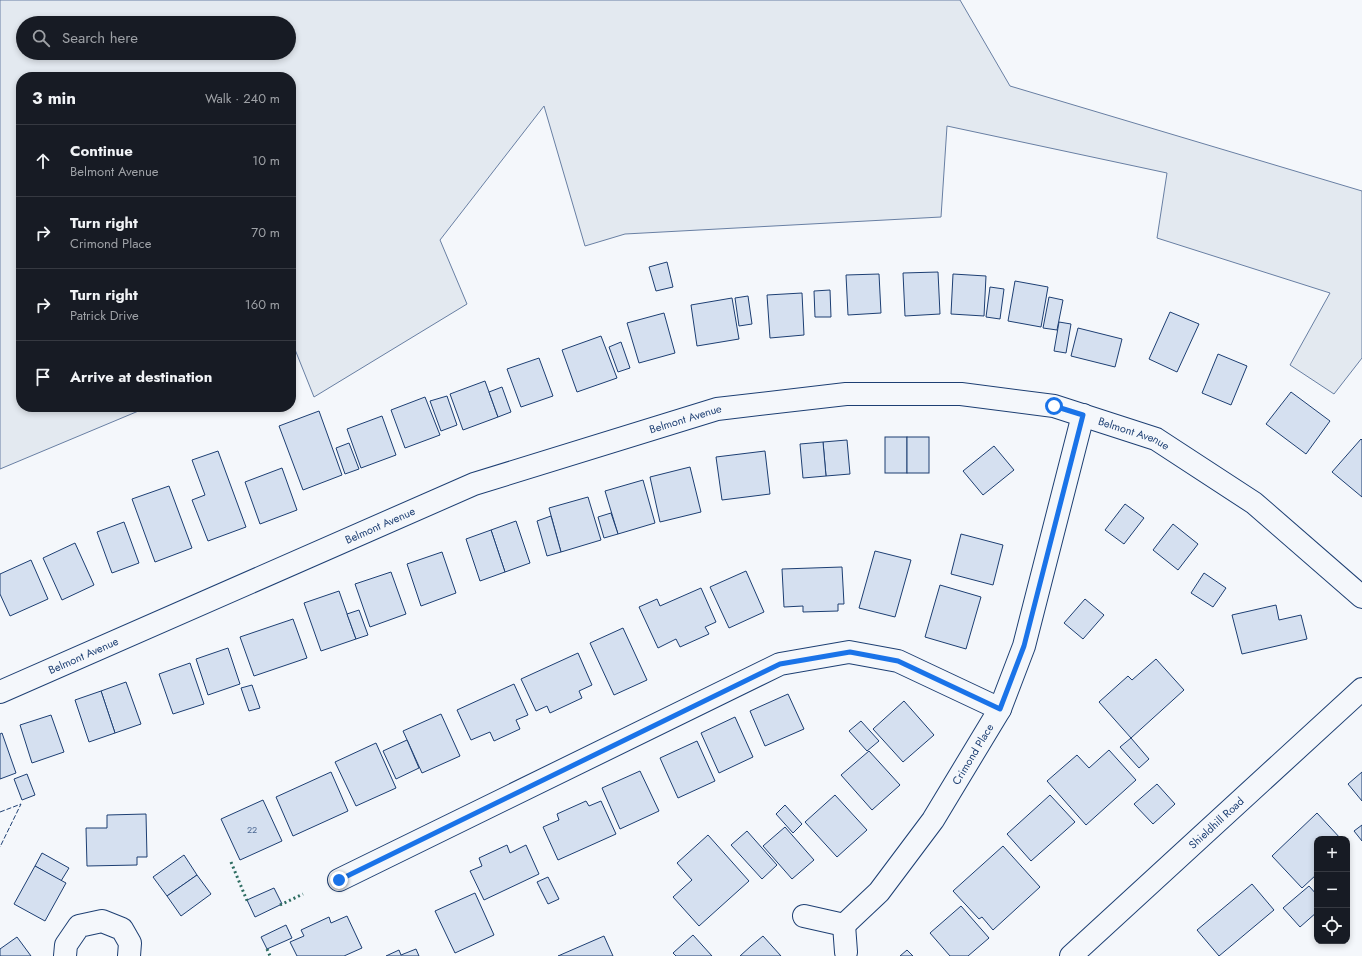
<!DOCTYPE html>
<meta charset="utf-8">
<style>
body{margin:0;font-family:Jost,sans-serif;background:#20242c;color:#f1f3f6}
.controls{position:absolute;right:12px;bottom:12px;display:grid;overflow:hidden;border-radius:8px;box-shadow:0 2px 6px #0003}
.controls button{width:36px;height:36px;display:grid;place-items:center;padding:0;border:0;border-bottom:1px solid #363941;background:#171b24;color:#f1f3f6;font:20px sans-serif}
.stop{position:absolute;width:12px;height:12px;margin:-9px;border:3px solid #1a73e8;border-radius:50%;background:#fff}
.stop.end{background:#1a73e8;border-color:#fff;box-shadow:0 1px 4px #0008}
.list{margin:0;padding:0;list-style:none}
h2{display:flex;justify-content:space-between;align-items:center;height:52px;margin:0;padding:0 16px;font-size:17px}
h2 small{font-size:13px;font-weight:400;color:#9ea1a6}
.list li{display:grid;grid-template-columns:26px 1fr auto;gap:12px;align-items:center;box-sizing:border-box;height:72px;padding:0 16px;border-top:1px solid #363941}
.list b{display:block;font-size:15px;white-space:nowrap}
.list p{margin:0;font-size:13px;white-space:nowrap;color:#9ea1a6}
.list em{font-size:13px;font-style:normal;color:#9ea1a6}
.icon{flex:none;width:22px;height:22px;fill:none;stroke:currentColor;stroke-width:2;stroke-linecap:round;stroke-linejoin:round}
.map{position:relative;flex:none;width:1362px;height:956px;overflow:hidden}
.search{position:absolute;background:#171b24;box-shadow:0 2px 6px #0003;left:16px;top:16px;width:280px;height:44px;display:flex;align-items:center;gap:10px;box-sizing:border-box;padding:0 14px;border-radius:22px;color:#9ea1a6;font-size:15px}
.panel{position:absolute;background:#171b24;box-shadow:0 2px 6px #0003;left:16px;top:72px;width:280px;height:340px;border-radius:16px}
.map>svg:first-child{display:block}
.green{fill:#e3e9f0;stroke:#687fa3;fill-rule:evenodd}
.building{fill:#d5e0f0;stroke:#1d3f73}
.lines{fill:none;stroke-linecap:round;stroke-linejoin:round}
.minor-casing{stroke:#1d3f73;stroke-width:24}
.secondary-casing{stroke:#1d3f73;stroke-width:24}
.minor{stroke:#f4f7fb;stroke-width:22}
.secondary{stroke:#f4f7fb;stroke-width:22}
.hedge{stroke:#2c6c60;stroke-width:3;stroke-dasharray:2 3;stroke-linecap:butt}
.fence{stroke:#1d3f73;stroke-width:1;stroke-dasharray:5 2;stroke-linecap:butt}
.route{stroke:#1a73e8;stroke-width:5}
.labels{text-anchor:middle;stroke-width:3;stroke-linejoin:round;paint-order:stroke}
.number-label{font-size:9px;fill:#4b6792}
.street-label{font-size:11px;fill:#1d3f73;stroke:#f4f7fb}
</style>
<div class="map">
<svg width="1362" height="956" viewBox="0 0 1362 956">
<rect width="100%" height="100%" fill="#f4f7fb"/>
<!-- green -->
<path class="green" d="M 0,0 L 960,0 L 1010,86 L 1362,191 L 1362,358 L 1334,394 L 1290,365 L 1330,293 L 1157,238 L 1167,173 L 947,126 L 941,217 L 625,234 L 585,246 L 544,106 L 440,240 L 467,304 L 314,397 L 294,347 L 291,347 L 291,77 L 21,77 L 21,407 L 148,407 L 0,469 ZM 23,23 L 289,23 L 289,53 L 23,53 Z"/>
<!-- building -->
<g class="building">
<path d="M 667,262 L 673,287 L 656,291 L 649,267 Z"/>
<path d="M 938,272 L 940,314 L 905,316 L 903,273 Z"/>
<path d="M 879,274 L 881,313 L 848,315 L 846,275 Z"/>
<path d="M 953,274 L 986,276 L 984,316 L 951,314 Z"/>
<path d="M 1015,281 L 1048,287 L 1041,327 L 1008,321 Z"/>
<path d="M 990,287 L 1004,289 L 1000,319 L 986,317 Z"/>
<path d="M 830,290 L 831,317 L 815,317 L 814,291 Z"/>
<path d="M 802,293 L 804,335 L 770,338 L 767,295 Z"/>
<path d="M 748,296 L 752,324 L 739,326 L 735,298 Z"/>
<path d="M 1049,297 L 1063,300 L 1057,330 L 1043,328 Z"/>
<path d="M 732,298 L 739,339 L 697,346 L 691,305 Z"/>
<path d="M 1170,312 L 1199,324 L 1177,372 L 1149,359 Z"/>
<path d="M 664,313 L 675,353 L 639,363 L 627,323 Z"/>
<path d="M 1059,322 L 1071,324 L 1066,353 L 1054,351 Z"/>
<path d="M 1078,328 L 1122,339 L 1115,367 L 1071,356 Z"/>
<path d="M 601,336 L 617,378 L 577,392 L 562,350 Z"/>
<path d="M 621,342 L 630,368 L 618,372 L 609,347 Z"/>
<path d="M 1218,354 L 1247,366 L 1231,405 L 1202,393 Z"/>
<path d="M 539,358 L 553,396 L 521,407 L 507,369 Z"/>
<path d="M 485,381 L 498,417 L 463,430 L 450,394 Z"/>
<path d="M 502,387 L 511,412 L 498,417 L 489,392 Z"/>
<path d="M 1291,392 L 1330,421 L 1306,454 L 1266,424 Z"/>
<path d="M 447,396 L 457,425 L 441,431 L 430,401 Z"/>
<path d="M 425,397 L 440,435 L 405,448 L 391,410 Z"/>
<path d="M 319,411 L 342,475 L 303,490 L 279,426 Z"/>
<path d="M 382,416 L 396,455 L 361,468 L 347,429 Z"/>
<rect x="885" y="437" width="22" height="36"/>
<rect x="907" y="437" width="22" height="36"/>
<path d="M 1361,439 L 1362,440 L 1362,497 L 1332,472 Z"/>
<path d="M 847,440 L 850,474 L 826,476 L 823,442 Z"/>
<path d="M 823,442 L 826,476 L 803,478 L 800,444 Z"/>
<path d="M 349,443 L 359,469 L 345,474 L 336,448 Z"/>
<path d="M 994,446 L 1014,470 L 983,495 L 963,471 Z"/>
<path d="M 218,451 L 246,527 L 208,541 L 192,500 L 205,495 L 192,460 Z"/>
<path d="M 765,451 L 770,494 L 722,500 L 716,457 Z"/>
<path d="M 690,467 L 701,512 L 660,522 L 650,477 Z"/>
<path d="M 282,468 L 297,510 L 260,524 L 245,482 Z"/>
<path d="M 643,480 L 655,523 L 618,534 L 605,491 Z"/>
<path d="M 169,486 L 192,548 L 155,562 L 132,499 Z"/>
<path d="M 588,497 L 601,540 L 561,552 L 549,508 Z"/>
<path d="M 1125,504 L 1144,518 L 1124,544 L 1105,530 Z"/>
<path d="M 611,513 L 618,534 L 604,538 L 598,517 Z"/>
<path d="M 551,516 L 561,552 L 547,556 L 537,521 Z"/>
<path d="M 516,521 L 530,563 L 505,572 L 491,530 Z"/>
<path d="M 124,522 L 139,563 L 112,573 L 97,532 Z"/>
<path d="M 1173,524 L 1198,544 L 1178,570 L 1153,550 Z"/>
<path d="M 491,530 L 505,572 L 480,581 L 466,539 Z"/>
<path d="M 961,534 L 1003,545 L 993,585 L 951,574 Z"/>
<path d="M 75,543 L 94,585 L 62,600 L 43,558 Z"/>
<path d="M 875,551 L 911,560 L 895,617 L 859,608 Z"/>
<path d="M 442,552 L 456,593 L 421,606 L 407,564 Z"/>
<path d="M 31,560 L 48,599 L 10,616 L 0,594 L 0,574 Z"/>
<path d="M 842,567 L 844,604 L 838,604 L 838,611 L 803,612 L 803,606 L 784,607 L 782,569 Z"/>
<path d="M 746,571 L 764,612 L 729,628 L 710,587 Z"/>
<path d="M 391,572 L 406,614 L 370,627 L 355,584 Z"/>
<path d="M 1204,573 L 1226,588 L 1213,607 L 1191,593 Z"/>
<path d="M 940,585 L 981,597 L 966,649 L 925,637 Z"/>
<path d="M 701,588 L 716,622 L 705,627 L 709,634 L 680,647 L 676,639 L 658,648 L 639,607 L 657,599 L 660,606 Z"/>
<path d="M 339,591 L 356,639 L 321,651 L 304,603 Z"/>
<path d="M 1085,599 L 1104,615 L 1083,639 L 1064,623 Z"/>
<path d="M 1276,605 L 1279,620 L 1301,615 L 1307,639 L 1242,654 L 1232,615 Z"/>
<path d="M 359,610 L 368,635 L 356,639 L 347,614 Z"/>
<path d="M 293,619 L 307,658 L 254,676 L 240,637 Z"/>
<path d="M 623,628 L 647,680 L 614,695 L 590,643 Z"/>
<path d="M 228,648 L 240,684 L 208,695 L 196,659 Z"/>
<path d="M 578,653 L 592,685 L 579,691 L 582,698 L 550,713 L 547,706 L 536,711 L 521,679 Z"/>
<path d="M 1156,659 L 1184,690 L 1131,738 L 1099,702 L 1128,676 L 1132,680 Z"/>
<path d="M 190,663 L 204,704 L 173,714 L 159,674 Z"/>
<path d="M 126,682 L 141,724 L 115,733 L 101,691 Z"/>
<path d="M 514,684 L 528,715 L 516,720 L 520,729 L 494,741 L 490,732 L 471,740 L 457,710 Z"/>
<path d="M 252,685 L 260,708 L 249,711 L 241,688 Z"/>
<path d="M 101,691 L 115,733 L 89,742 L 75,700 Z"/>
<path d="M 788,694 L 804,729 L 765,746 L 750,711 Z"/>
<path d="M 904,701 L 934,735 L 903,762 L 873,729 Z"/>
<path d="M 441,714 L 460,756 L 422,773 L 403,731 Z"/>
<path d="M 51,715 L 64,752 L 32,763 L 20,725 Z"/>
<path d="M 735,717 L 753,757 L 719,773 L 701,733 Z"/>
<path d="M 861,721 L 879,741 L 867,751 L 849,731 Z"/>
<path d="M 2,733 L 16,773 L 0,779 L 0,734 Z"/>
<path d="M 1131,738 L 1149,759 L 1139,768 L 1120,747 Z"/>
<path d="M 407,740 L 419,768 L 396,779 L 383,751 Z"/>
<path d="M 697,741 L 715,781 L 678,798 L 660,758 Z"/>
<path d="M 376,743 L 396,788 L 356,806 L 335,762 Z"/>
<path d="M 1109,750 L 1136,780 L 1086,825 L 1047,781 L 1077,755 L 1089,768 Z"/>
<path d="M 869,751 L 900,785 L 872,810 L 841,775 Z"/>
<path d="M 640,771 L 659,811 L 620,829 L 602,788 Z"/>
<path d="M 331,772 L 348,811 L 293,836 L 276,797 Z"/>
<path d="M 1362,772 L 1362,801 L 1348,784 Z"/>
<path d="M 27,774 L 35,795 L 22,800 L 14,779 Z"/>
<path d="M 1157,784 L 1175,804 L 1153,824 L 1134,804 Z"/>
<path d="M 835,795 L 867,830 L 837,857 L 805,822 Z"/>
<path d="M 1050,795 L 1075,822 L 1031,861 L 1007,834 Z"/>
<path d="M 263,800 L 282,841 L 240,860 L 221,819 Z"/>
<path d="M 586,801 L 589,806 L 601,801 L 616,834 L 558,860 L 543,827 L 559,820 L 557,814 Z"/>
<path d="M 785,805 L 802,824 L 793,833 L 776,814 Z"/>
<path d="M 1317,813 L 1341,839 L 1317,839 L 1317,874 L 1302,888 L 1272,856 Z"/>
<path d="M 146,814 L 147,857 L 137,857 L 137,865 L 87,866 L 86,828 L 107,828 L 107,815 Z"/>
<path d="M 1362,825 L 1362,841 L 1354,831 Z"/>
<path d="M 785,827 L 814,860 L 792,879 L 763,846 Z"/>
<path d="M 747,831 L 777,865 L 762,879 L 731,845 Z"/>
<path d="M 708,835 L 749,881 L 699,926 L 673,897 L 692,880 L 677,863 Z"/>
<path d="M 507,845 L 510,853 L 526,845 L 539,874 L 484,900 L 470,871 L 482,866 L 479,858 Z"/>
<path d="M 1003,846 L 1040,887 L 993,930 L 982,917 L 979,919 L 953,891 Z"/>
<path d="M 42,853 L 69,868 L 61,881 L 35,866 Z"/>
<path d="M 184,855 L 197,875 L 167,896 L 153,877 Z"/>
<path d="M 35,866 L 66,883 L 45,921 L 14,904 Z"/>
<path d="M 197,875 L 211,894 L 181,916 L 167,896 Z"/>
<path d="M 548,877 L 559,899 L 548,904 L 537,882 Z"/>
<path d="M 1252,884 L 1274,910 L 1219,956 L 1197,930 Z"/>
<path d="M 1309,886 L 1317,895 L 1317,912 L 1300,927 L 1283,908 Z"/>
<path d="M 274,888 L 282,904 L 255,917 L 247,900 Z"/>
<path d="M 475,893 L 494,935 L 455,953 L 435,911 Z"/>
<path d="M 961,906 L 989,938 L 968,956 L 950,956 L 930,933 Z"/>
<path d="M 347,916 L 362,948 L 344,956 L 297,956 L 290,942 L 304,936 L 301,930 L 329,917 L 331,923 Z"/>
<path d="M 286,925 L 292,938 L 267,949 L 261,937 Z"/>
<path d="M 693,935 L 712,956 L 676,956 L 673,953 Z"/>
<path d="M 604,936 L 613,956 L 558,956 Z"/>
<path d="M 763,936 L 781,956 L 740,956 L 751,946 Z"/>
<path d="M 17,937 L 31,956 L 0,956 L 0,949 Z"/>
<path d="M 416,949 L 419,956 L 386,956 L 399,950 L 401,955 Z"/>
<path d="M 907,950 L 913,956 L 900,956 Z"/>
</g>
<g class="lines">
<!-- minor casing -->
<g class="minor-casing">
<g id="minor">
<path id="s1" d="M 0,692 L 474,484 L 717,409 L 846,394 L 961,394 L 1054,406 L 1156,439 L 1254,503 L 1362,597"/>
<path d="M 339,880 L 780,664 L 849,652 L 898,661 L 1000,709"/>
<path id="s2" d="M 804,916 L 844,925 L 879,892 L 933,820 L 1000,709 L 1024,646 L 1083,415"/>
<path d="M 844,925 L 846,952"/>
<path d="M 65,956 L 66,945 L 79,926 L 102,921 L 122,929 L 130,943 L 129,956"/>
</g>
</g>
<!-- secondary casing -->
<g class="secondary-casing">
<g id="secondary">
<path id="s3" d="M 1071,956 L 1362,689"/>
</g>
</g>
<!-- minor -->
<use href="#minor" class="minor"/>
<!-- secondary -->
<use href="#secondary" class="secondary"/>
<!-- hedge -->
<g class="hedge">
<path d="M 231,862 L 248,903"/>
<path d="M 280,905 L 303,894"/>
<path d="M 267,949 L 270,956"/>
</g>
<!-- fence -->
<path class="fence" d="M 0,812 L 21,804 L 0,847"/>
</g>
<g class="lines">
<!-- route -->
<path class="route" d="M 339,880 L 780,664 L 850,652 L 898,661 L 1000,709 L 1024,646 L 1083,415 L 1054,406"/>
</g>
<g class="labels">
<!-- number labels -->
<g class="number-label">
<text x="252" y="833">22</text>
</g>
<!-- street labels -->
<g class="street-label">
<text dy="4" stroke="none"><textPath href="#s1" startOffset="739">Belmont Avenue</textPath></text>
<text dy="4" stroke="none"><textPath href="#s1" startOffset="1195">Belmont Avenue</textPath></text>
<text dy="4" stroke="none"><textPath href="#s1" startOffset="415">Belmont Avenue</textPath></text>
<text dy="4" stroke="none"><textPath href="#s1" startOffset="91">Belmont Avenue</textPath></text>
<text dy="4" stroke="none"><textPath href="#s2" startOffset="256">Crimond Place</textPath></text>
<text dy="4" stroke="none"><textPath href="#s3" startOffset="197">Shieldhill Road</textPath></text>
</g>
</g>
</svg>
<div class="controls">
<button>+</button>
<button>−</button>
<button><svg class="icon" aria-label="locate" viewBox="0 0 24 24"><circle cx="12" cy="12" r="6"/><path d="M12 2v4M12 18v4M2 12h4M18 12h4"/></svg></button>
</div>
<div class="stop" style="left:1054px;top:406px"></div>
<div class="stop end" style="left:339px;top:880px"></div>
<div class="search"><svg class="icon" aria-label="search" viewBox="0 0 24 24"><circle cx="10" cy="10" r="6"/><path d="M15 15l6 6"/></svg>Search here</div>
<section class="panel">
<h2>3 min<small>Walk · 240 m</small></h2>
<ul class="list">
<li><svg class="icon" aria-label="ahead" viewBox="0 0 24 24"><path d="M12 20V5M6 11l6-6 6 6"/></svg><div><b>Continue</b><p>Belmont Avenue</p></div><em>10 m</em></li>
<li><svg class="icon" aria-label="right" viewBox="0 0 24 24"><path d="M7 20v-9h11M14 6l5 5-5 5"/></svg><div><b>Turn right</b><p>Crimond Place</p></div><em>70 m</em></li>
<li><svg class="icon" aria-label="right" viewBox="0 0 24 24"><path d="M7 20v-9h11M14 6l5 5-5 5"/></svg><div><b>Turn right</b><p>Patrick Drive</p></div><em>160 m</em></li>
<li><svg class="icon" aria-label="arrive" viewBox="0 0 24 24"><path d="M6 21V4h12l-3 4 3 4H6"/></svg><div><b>Arrive at destination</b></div></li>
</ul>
</section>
</div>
